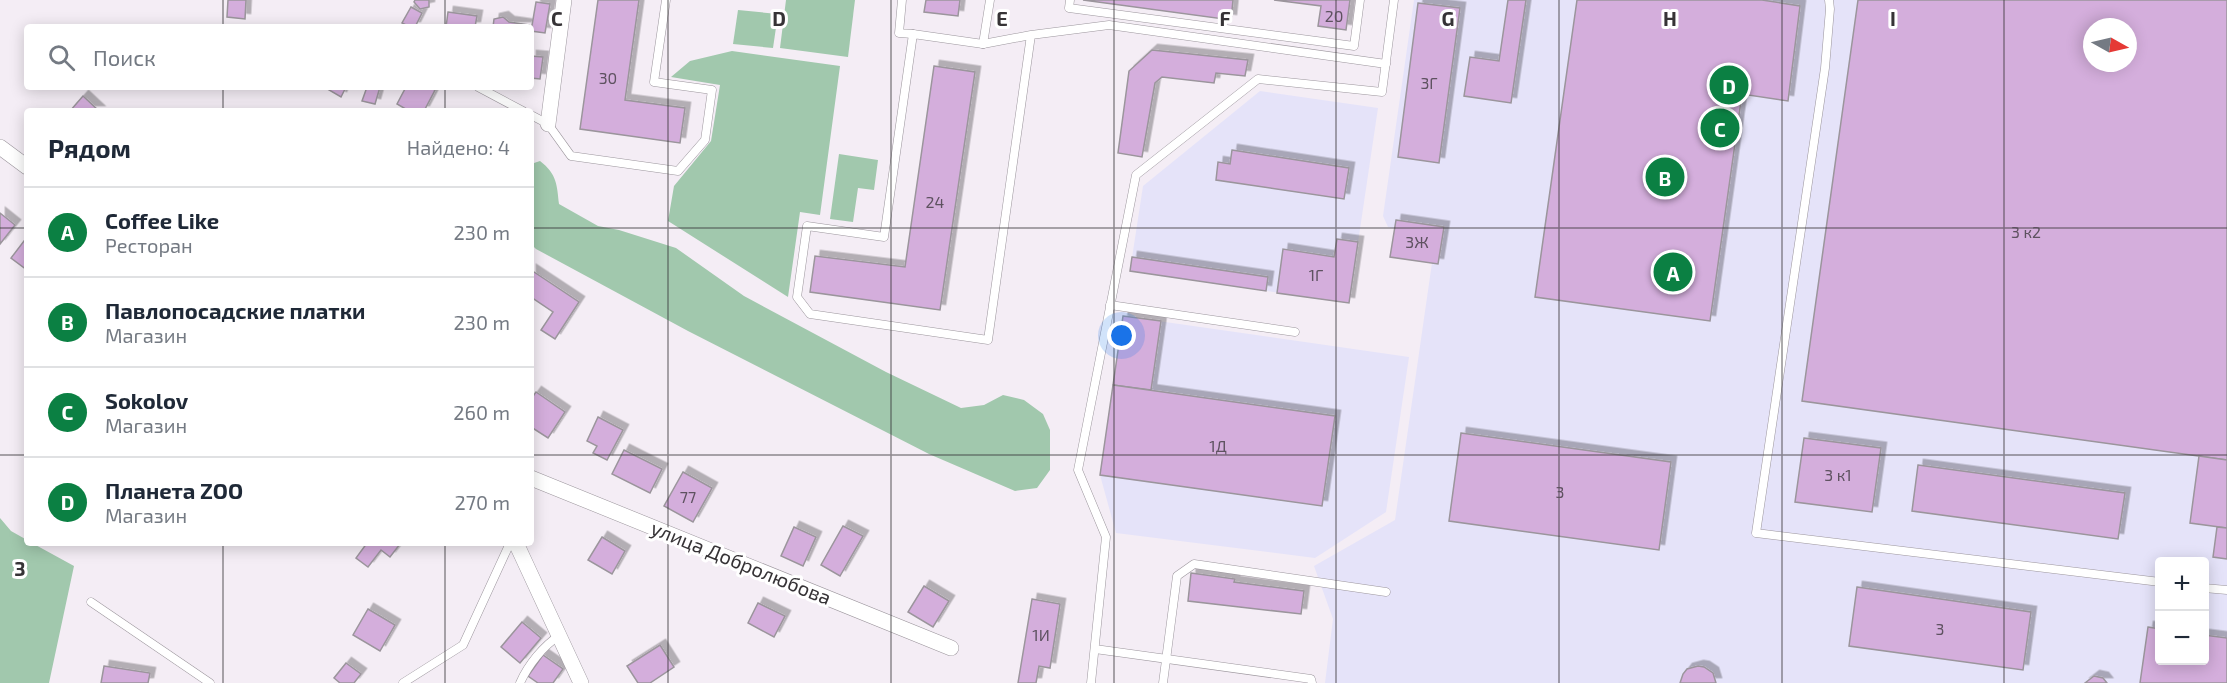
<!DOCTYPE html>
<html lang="ru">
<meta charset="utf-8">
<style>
body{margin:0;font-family:"Exo 2",sans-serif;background:#f2f2f3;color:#1f2937}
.controls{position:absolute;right:18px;bottom:18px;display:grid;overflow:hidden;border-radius:6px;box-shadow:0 3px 15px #0003}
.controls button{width:54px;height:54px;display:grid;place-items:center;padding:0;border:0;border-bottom:2px solid #e0e1e3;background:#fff;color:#1f2937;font:30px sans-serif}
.compass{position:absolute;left:2083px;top:18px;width:54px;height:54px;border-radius:50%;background:#fff;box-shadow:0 3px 15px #0003;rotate:98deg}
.you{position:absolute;left:1122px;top:336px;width:21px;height:21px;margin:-15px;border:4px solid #fff;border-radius:50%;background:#1a73e8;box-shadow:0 0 0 9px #1a73e833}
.badge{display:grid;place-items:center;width:39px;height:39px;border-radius:50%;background:#0b8043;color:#fff;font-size:20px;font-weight:700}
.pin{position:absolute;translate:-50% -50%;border:3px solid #fff;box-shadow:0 2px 6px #0006}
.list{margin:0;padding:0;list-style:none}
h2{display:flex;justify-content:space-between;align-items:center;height:78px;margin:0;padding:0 24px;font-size:26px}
h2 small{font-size:20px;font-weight:400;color:#747a83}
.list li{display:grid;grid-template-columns:39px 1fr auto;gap:18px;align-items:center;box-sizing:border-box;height:90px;padding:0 24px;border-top:2px solid #e0e1e3}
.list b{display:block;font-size:22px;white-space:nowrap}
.list p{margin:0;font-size:20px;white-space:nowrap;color:#747a83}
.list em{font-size:20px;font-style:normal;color:#747a83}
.icon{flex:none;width:33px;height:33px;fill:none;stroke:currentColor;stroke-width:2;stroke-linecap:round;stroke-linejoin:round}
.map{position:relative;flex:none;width:2227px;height:683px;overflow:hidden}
.search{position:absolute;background:#fff;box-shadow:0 3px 15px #0003;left:24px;top:24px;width:510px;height:66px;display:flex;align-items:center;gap:15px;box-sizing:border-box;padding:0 21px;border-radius:6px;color:#747a83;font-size:22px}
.panel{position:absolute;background:#fff;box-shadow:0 3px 15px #0003;left:24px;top:108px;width:510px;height:438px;border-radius:6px}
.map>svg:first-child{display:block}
.industrial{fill:#e5e3f9;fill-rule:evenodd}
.green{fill:#a1c8ad}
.building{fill:#d4aedc;stroke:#9b959c;stroke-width:1.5;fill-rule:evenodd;filter:url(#shadow)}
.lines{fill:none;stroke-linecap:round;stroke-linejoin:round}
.lane-casing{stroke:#9c969d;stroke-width:9}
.street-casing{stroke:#9c969d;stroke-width:16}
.lane{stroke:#fff;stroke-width:8}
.street{stroke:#fff;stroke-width:15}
.grid{fill:none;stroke:#363336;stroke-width:1.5;stroke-opacity:0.55}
.labels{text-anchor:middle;stroke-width:6;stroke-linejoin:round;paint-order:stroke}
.number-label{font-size:16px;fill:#5e5260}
.street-label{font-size:20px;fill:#363336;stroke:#fff}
.grid-label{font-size:20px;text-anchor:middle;font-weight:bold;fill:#363336;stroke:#fff;stroke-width:6;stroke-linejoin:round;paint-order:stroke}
</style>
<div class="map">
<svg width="2227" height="683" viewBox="0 0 2227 683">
<defs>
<filter id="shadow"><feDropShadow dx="5.5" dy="-5.5" stdDeviation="0" flood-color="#0004"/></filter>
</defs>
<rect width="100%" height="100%" fill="#f4edf5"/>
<!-- industrial -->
<g class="industrial">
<path d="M 1414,0 L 2227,0 L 2227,683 L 1325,683 L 1333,619 L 1314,566 L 1395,520 L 1436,235 L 1388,227 L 1383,216 ZM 2092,27 L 2128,27 L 2128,63 L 2092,63 ZM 2160,562 L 2204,562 L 2204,660 L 2160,660 Z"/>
<path d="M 1260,91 L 1378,108 L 1349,303 L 1130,271 L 1143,186 Z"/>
<path d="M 1123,316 L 1409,357 L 1386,512 L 1315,558 L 1116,533 L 1100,475 Z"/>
</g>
<!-- green -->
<g class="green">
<path d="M 786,0 L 855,0 L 848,57 L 780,48 Z"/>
<path d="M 738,10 L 778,14 L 773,48 L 733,44 Z"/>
<path d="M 732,51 L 840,66 L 820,215 L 800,212 L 788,297 L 668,221 L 674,186 L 711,141 L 720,85 L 671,77 L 690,61 Z"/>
<path d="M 839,154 L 878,160 L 874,190 L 858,188 L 853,222 L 830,219 Z"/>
<path d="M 540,161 C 557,174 557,185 559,204 L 598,226 L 619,230 L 676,248 L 744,296 L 886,372 L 961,408 L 984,405 L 1003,395 L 1024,400 L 1043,414 L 1050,430 L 1050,470 L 1037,488 L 1015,491 L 929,454 L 688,331 L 536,249 L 531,244 L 531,164 Z"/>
<path d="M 0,518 L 11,531 L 27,540 L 27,543 L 32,543 L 74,566 L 49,683 L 0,683 Z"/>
</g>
<!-- building -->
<g class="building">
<path d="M 228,0 L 246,0 L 245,19 L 227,17 Z"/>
<path d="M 415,0 L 429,0 L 429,7 L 420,9 L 414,2 Z"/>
<path d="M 598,0 L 639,0 L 625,100 L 685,108 L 680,143 L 580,129 Z"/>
<path d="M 926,0 L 960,0 L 958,16 L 924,12 Z"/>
<path d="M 1083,0 L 1233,0 L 1231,20 Z"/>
<path d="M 1274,0 L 1350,0 L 1346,30 L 1318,26 L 1321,6 Z"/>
<path d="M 1508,0 L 1526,0 L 1511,103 L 1464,96 L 1470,57 L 1499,61 Z"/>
<path d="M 1577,0 L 1762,0 L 1800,6 L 1788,101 L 1742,94 L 1710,321 L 1535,297 Z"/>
<path d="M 1858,0 L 2227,0 L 2227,460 L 1802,401 ZM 2092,27 L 2128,27 L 2128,63 L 2092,63 Z"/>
<path d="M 536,2 L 550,4 L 545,33 L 531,31 Z"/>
<path d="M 1418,3 L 1460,8 L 1439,163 L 1398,157 Z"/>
<path d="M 411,7 L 422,13 L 415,27 L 410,27 L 402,23 Z"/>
<path d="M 448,12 L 477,16 L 475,27 L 446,27 Z"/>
<path d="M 503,17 L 509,22 L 529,25 L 529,27 L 493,27 L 494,19 Z"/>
<path d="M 1152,50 L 1248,60 L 1245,76 L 1216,73 L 1214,83 L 1162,77 L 1155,83 L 1142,157 L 1118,153 L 1129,71 Z"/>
<path d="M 531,56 L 543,57 L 540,79 L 531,78 Z"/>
<path d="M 934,66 L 975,72 L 940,310 L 810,292 L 815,256 L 905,267 Z"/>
<path d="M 324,87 L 346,87 L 341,97 Z"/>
<path d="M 367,87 L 380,87 L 375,104 L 362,101 Z"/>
<path d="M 406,87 L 429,87 L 435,90 L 424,111 L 409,111 L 397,104 Z"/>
<path d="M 83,96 L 99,111 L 70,111 Z"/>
<path d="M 1232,150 L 1349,168 L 1344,199 L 1216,180 L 1218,162 L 1230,164 Z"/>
<path d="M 0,213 L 15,225 L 0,244 Z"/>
<path d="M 1396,220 L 1444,227 L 1438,264 L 1390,257 Z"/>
<path d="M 1337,239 L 1358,242 L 1349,303 L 1277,293 L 1283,249 L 1334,257 Z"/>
<path d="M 24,241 L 27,243 L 27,270 L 11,258 Z"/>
<path d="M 1132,257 L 1268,277 L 1266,291 L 1130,271 Z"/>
<path d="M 531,270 L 579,302 L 555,339 L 541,330 L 553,312 L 531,297 Z"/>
<path d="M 1123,316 L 1161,321 L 1151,390 L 1113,385 Z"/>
<path d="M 1113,385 L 1335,416 L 1322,506 L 1100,475 Z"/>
<path d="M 536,392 L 565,412 L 548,438 L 531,427 L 531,399 Z"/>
<path d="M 598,417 L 623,430 L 607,460 L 593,453 L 597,446 L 587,441 Z"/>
<path d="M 1461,433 L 1671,462 L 1659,550 L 1449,521 Z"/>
<path d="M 1804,438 L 1881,448 L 1872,512 L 1795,502 Z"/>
<path d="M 624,450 L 662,469 L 650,493 L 612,474 Z"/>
<path d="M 2199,456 L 2227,460 L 2227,528 L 2190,523 Z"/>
<path d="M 1918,465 L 2125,493 L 2118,539 L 1912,511 Z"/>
<path d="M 683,472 L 712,488 L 693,522 L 664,506 Z"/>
<path d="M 843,526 L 863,536 L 840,576 L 821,565 Z"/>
<path d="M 794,527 L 816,537 L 803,566 L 781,556 Z"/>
<path d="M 2217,527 L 2227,528 L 2227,559 L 2213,557 Z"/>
<path d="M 602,537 L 625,551 L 612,574 L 588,560 Z"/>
<path d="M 367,543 L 399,543 L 400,544 L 390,557 L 381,550 L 368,567 L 356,558 Z"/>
<path d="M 1191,573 L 1235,579 L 1234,582 L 1304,591 L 1301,614 L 1188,601 Z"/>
<path d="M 924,586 L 949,601 L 933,627 L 908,612 Z"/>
<path d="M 1857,587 L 2031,612 L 2023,670 L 1849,646 Z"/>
<path d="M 1032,599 L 1060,604 L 1050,668 L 1039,666 L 1036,683 L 1018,683 Z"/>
<path d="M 758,603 L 785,616 L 774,637 L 748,623 Z"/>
<path d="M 368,609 L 395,625 L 380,651 L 353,635 Z"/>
<path d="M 522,622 L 541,638 L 520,663 L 501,647 Z"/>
<path d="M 2148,627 L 2160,629 L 2160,660 L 2204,660 L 2204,635 L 2227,638 L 2227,683 L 2140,683 Z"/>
<path d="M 660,645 L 674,667 L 650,683 L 638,683 L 627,666 Z"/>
<path d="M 543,655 L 563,669 L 553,683 L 538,683 L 528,676 Z"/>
<path d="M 346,663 L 361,674 L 354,683 L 340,683 L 334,678 Z"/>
<path d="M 104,666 L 150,673 L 148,683 L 101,683 Z"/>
<path d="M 1698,666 L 1704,667 L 1713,673 L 1716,683 L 1680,683 L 1683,674 L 1687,669 Z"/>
<path d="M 2094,676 L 2103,678 L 2107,683 L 2085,683 Z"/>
</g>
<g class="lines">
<!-- lane casing -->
<g class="lane-casing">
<g id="lane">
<path d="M 902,0 L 899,33 L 913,34"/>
<path d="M 1070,0 L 1069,8 L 1354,46 L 1360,0"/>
<path d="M 1829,0 L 1830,9 L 1825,68 L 1756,533 L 2160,582"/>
<path d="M 1031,35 L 983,44 L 913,34 L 884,237 L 807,226 L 797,297 L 810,314 L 988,340 L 1031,35 L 1109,25 L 1386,64"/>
<path d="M 983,44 L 990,0"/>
<path d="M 478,87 L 523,111"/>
<path d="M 531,115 L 548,124 L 571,156 L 678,171 L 705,140 L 712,90 L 654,82 L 666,0"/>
<path d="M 1110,305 L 1295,332"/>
<path d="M 2204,588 L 2227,590"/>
<path d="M 91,602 L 210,683"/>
<path d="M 1095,649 L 1311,679 L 1312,683"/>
<path d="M 403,683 L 463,645 L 510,543"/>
<path d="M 520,683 C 528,665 543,646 560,635"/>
<path d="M 1091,683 L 1106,537 L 1078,470 L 1136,175 L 1258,79 L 1382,92 L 1394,0"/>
<path d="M 1163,683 L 1177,576 L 1194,564 L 1386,592"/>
</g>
</g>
<!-- street casing -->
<g class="street-casing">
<g id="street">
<path d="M 548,124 L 564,0"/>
<path d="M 0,147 L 27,167"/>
<path d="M 531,478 L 951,648"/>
<path d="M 516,543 L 581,683"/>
</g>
</g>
<!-- lane -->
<use href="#lane" class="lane"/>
<!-- street -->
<use href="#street" class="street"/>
</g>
<!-- grid -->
<path class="grid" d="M 223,0 L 223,27M 445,0 L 445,27M 668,0 L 668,683M 891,0 L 891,683M 1114,0 L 1114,683M 1336,0 L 1336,683M 1559,0 L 1559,683M 1782,0 L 1782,683M 2004,0 L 2004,683M 223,87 L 223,111M 445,87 L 445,111M 0,228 L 27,228M 531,228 L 2227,228M 0,455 L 27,455M 531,455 L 2227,455M 223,543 L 223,683M 445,543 L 445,683"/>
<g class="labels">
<!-- number labels -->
<g class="number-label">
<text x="1334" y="22">20</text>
<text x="608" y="84">30</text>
<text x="1429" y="89">3Г</text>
<text x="935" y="208">24</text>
<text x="2026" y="238">3 к2</text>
<text x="1417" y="248">3Ж</text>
<text x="1316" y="281">1Г</text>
<text x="1218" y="452">1Д</text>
<text x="1838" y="481">3 к1</text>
<text x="1560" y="498">3</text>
<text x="688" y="503">77</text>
<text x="1940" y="635">3</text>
<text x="1041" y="641">1И</text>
</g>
<!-- street labels -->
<g class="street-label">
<text transform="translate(741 563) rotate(22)" y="7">улица Добролюбова</text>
</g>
</g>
<g class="grid-label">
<text x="557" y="26">C</text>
<text x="779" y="26">D</text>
<text x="1002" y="26">E</text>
<text x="1225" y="26">F</text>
<text x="1448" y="26">G</text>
<text x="1670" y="26">H</text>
<text x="1893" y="26">I</text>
<text x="20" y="576">3</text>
</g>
</svg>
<div class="controls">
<button>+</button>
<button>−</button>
</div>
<svg class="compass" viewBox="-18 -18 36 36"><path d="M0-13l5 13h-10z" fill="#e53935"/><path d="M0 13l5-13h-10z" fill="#747a83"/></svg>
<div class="you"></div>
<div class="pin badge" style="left:1673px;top:272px">A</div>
<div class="pin badge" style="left:1665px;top:177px">B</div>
<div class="pin badge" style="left:1720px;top:128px">C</div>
<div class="pin badge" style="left:1729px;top:85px">D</div>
<div class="search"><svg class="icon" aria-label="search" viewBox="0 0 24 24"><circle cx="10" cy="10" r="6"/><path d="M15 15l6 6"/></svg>Поиск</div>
<section class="panel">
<h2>Рядом<small>Найдено: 4</small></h2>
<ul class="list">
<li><span class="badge">A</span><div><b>Coffee Like</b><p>Ресторан</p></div><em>230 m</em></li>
<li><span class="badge">B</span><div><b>Павлопосадские платки</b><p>Магазин</p></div><em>230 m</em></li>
<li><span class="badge">C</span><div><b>Sokolov</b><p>Магазин</p></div><em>260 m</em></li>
<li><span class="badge">D</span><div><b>Планета ZOO</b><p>Магазин</p></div><em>270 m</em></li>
</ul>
</section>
</div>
